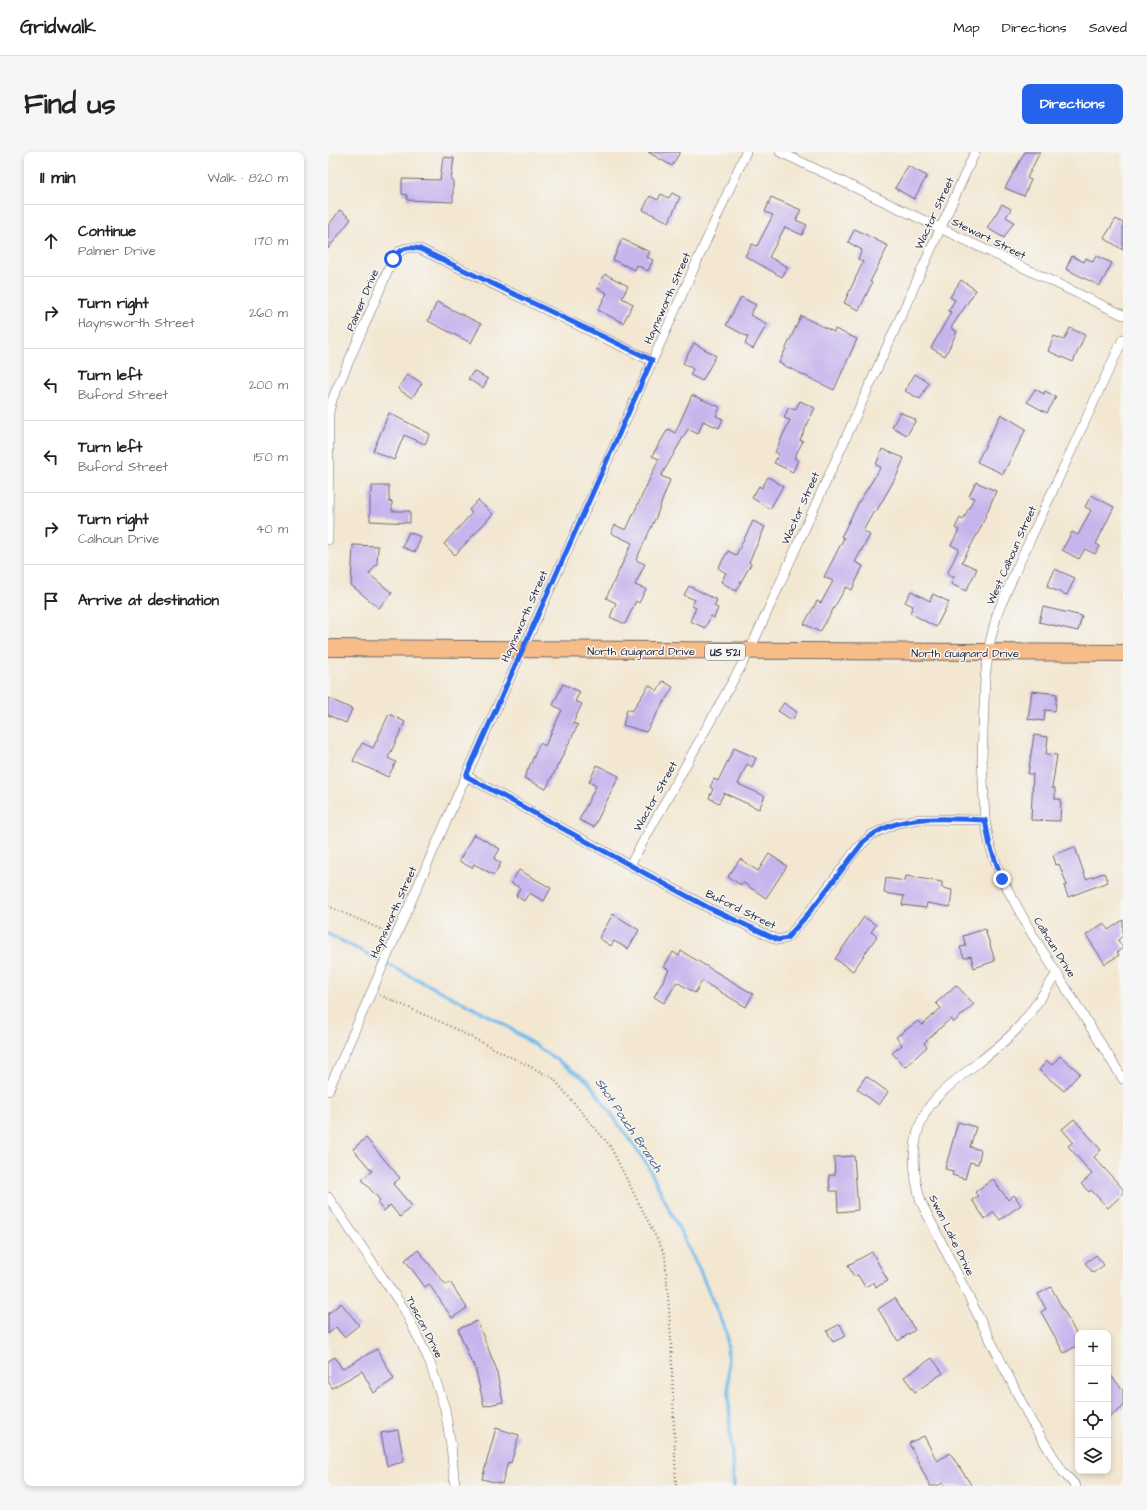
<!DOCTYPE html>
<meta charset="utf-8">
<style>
body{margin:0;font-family:"Architects Daughter",sans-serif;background:#f6f6f6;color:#222}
.controls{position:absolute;right:12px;bottom:12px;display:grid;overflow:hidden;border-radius:8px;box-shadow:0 2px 6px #0003}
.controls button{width:36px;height:36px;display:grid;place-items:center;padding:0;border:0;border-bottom:1px solid #e0e0e0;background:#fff;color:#222;font:20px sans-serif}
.stop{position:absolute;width:12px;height:12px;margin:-9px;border:3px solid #2563eb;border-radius:50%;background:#fff}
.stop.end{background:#2563eb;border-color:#fff;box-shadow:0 1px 4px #0008}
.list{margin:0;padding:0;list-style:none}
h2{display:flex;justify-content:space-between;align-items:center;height:52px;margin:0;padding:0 16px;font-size:17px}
h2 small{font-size:13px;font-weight:400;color:#767676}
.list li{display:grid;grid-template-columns:26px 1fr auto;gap:12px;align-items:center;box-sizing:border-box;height:72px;padding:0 16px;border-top:1px solid #e0e0e0}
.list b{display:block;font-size:15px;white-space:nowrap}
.list p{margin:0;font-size:13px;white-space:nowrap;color:#767676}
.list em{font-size:13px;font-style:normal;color:#767676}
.icon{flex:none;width:22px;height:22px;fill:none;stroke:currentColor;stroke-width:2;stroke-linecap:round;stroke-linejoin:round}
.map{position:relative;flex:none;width:795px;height:1334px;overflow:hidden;border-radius:8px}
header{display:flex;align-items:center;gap:24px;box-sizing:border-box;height:56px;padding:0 20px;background:#fff;border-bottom:1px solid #e0e0e0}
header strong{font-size:19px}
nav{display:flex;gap:22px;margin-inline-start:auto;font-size:14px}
.intro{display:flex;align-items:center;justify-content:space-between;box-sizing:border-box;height:96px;padding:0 24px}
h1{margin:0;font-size:28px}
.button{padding:10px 18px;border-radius:8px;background:#2563eb;color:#fff;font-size:14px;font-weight:700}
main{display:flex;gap:24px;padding:0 24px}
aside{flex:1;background:#fff;border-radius:8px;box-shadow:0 2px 6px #0003}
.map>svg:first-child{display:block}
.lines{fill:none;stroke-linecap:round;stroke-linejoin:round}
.stream{stroke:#77bdee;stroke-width:3.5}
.building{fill:#c6b4ed}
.street-casing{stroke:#6b6770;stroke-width:10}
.highway-casing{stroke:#6b6770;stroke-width:18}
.path{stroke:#6b6770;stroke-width:2;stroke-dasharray:1 3;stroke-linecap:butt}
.street{stroke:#fff;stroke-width:9}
.highway{stroke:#f7bd88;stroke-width:16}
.route{stroke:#2563eb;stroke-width:5}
.labels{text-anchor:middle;stroke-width:3;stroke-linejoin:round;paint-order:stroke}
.shield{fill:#f6f6f2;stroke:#626272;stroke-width:1}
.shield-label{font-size:10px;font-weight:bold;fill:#22223b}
.street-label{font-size:11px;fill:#22223b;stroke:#f6f6f2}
.water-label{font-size:12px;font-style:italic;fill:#40587a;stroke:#f6f6f2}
</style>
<header>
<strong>Gridwalk</strong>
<nav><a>Map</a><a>Directions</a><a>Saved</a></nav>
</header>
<div class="intro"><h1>Find us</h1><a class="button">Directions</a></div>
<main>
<aside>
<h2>11 min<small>Walk · 820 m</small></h2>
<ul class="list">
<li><svg class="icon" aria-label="ahead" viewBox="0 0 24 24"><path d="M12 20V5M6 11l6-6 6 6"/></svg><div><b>Continue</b><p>Palmer Drive</p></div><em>170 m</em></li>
<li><svg class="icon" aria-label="right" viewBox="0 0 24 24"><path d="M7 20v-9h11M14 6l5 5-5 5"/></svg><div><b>Turn right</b><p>Haynsworth Street</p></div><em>260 m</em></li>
<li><svg class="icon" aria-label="left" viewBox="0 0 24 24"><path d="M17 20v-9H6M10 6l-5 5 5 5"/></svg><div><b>Turn left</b><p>Buford Street</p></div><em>200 m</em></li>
<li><svg class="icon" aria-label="left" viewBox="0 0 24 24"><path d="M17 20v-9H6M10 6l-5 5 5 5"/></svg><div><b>Turn left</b><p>Buford Street</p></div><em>150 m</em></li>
<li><svg class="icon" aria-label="right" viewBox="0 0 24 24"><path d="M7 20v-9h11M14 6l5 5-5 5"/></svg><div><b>Turn right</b><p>Calhoun Drive</p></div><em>40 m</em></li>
<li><svg class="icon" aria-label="arrive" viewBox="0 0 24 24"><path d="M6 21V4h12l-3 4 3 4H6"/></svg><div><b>Arrive at destination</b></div></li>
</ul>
</aside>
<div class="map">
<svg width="795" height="1334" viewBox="0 0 795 1334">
<rect width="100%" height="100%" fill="#f6f6f2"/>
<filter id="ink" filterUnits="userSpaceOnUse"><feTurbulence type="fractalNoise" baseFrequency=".025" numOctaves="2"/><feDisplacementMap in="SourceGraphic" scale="8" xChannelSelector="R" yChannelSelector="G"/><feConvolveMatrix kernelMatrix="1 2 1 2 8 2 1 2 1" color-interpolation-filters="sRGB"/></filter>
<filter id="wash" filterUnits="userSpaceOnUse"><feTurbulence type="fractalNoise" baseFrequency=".012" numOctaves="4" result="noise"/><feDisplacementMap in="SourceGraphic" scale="16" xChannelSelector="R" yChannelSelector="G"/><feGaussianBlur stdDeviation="0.9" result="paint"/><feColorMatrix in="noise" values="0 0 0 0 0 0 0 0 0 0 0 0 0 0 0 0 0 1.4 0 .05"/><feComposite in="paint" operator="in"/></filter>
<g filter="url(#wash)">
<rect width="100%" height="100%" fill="#f3e7d2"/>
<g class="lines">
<!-- stream -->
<path class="stream" d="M 0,782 L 171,869 L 260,929 L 319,1012 L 372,1119 L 399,1182 L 402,1278 L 406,1334"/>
</g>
<g id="blocks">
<!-- building -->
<g class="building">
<path d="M 320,0 L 352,0 L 344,14 Z"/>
<path d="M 697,0 L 712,0 L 699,26 L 703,28 L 696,44 L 677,36 Z"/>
<path d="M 115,5 L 126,6 L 123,28 L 125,28 L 125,50 L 79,48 L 79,43 L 74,42 L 74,27 L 112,28 Z"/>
<path d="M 580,14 L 599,24 L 586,47 L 567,36 Z"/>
<path d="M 344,41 L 352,45 L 341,70 L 315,58 L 322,44 L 330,48 L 333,42 L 341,46 Z"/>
<path d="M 443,45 L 473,58 L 468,68 L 479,73 L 474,83 L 457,75 L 441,105 L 460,115 L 454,125 L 417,104 L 424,92 L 429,94 L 445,63 L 437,60 Z"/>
<path d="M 674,52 L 683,57 L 678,65 L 686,70 L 676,86 L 659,76 Z"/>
<path d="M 12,58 L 23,67 L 0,97 L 0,74 Z"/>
<path d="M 788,67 L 795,71 L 795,98 L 776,86 Z"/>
<path d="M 527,77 L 560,94 L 542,130 L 544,131 L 531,158 L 516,151 L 535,110 L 530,107 L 534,98 L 520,90 Z"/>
<path d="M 294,87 L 322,100 L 319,105 L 325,108 L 320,119 L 309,113 L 307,118 L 285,108 Z"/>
<path d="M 744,104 L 756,110 L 758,106 L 765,110 L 768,104 L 784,111 L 772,134 L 738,117 Z"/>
<path d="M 277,122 L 300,134 L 294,146 L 305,152 L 295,171 L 270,158 L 279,141 L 269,136 Z"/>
<path d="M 633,128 L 648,138 L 623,176 L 629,180 L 617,204 L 603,196 L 623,160 L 620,159 L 627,148 L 622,145 Z"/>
<path d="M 413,145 L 428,153 L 422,163 L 439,172 L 425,197 L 417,192 L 420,185 L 398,173 Z"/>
<path d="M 109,150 L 153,172 L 143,191 L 100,169 Z"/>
<path d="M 473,164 L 506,180 L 507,177 L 529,187 L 506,238 L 451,211 Z"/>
<path d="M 742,176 L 757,183 L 745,210 L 720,199 L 726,184 L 736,188 Z"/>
<path d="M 366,191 L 388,204 L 374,229 L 362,223 L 365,217 L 355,211 Z"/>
<path d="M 146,219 L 160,227 L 155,236 L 140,227 Z"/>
<path d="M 79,222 L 94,231 L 84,246 L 70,237 Z"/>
<path d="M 587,222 L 601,231 L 592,247 L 577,239 Z"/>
<path d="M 707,237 L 716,242 L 717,239 L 728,245 L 719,261 L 699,250 Z"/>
<path d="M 364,243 L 392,255 L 388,264 L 395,267 L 391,276 L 375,269 L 370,282 L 360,277 L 333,324 L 342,328 L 328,365 L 308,408 L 317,412 L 307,433 L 318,437 L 311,451 L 308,449 L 297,472 L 282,465 L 288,451 L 278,446 L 304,391 L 283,381 L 287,373 L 298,378 L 331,307 L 324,304 L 340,277 L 347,281 Z"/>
<path d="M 472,249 L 487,256 L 472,288 L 475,289 L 466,306 L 470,308 L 465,320 L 446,311 L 451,302 L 447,300 L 462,268 L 456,266 L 461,255 L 467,258 Z"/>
<path d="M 572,260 L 588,268 L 579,283 L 564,275 Z"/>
<path d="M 61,261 L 102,282 L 97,292 L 76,283 L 66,308 L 45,299 Z"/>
<path d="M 673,262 L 698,277 L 675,322 L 649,310 Z"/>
<path d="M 554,297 L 576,306 L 569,323 L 548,360 L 546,359 L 535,379 L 542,383 L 527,410 L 535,414 L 524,438 L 518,435 L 492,480 L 476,472 L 489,449 L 493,451 L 505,429 L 496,425 L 516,386 L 513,385 L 531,350 L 553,315 L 548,313 Z"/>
<path d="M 440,325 L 455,334 L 442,357 L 424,346 L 431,334 L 434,336 Z"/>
<path d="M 648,330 L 668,339 L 652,377 L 634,410 L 649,417 L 638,439 L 623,432 L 626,424 L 625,426 L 619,422 L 631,397 L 623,393 L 631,378 L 627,376 L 632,366 L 635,368 L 646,346 L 641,344 Z"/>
<path d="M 44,334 L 61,334 L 61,350 L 64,349 L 64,359 L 82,359 L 82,371 L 42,369 L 42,341 L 44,341 Z"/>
<path d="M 763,343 L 786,355 L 768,392 L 772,394 L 767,402 L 757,397 L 751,407 L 734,398 L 744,380 L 750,383 L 763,358 L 757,355 Z"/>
<path d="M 150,348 L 165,362 L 127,403 L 116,392 L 144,361 L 141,358 Z"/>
<path d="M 425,369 L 437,375 L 421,410 L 423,412 L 408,439 L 393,430 L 398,421 L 390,416 L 400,399 L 408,403 Z"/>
<path d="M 81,380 L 93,385 L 87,400 L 74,395 Z"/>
<path d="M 25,393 L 50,394 L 49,412 L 41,422 L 64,441 L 51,456 L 23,433 Z"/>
<path d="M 727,417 L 747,426 L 739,443 L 719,435 Z"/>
<path d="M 361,434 L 389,448 L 386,454 L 390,456 L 386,466 L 383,464 L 377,476 L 362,469 L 368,456 L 364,454 L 367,448 L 356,443 Z"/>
<path d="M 583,439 L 602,449 L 605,442 L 621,450 L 608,475 L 582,461 L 585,454 L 577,450 Z"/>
<path d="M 715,455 L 754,464 L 750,479 L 711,470 Z"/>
<path d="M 335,529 L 345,535 L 318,580 L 295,573 L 299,557 L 304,559 L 321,533 L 329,539 Z"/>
<path d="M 235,532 L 252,540 L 247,549 L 254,552 L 245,571 L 250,573 L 218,637 L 196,626 L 212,591 L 217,594 L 234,558 L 225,553 Z"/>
<path d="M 704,539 L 729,542 L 727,559 L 717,558 L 716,569 L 700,567 Z"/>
<path d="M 0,546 L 24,557 L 18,571 L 0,563 Z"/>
<path d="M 456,551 L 469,560 L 464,568 L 450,559 Z"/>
<path d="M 61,562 L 77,570 L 60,606 L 68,610 L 60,625 L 25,609 L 34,591 L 45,596 Z"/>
<path d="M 706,583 L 720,585 L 718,602 L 729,603 L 724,636 L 727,636 L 727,647 L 733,647 L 732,669 L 703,668 L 705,622 L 700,622 Z"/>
<path d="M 406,596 L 428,606 L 424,615 L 419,612 L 410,632 L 437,644 L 431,657 L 396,641 L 391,651 L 381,646 L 385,637 L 382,635 L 386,627 L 390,629 Z"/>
<path d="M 269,613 L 291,624 L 266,675 L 251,668 L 268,634 L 261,630 Z"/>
<path d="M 146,682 L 172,697 L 166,707 L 173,711 L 166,723 L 146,712 L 144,716 L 131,709 Z"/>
<path d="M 747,695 L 758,727 L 776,721 L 780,730 L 740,745 L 736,734 L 739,733 L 731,712 L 728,713 L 725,703 Z"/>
<path d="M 441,702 L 459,714 L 438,746 L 414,730 L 413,733 L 400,725 L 412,707 L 430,719 Z"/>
<path d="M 191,718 L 223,736 L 216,749 L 201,741 L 196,749 L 188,744 L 192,736 L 183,731 Z"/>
<path d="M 578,724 L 614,730 L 614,736 L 624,738 L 622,755 L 599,751 L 598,756 L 574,753 L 576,744 L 556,741 L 558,726 L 577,729 Z"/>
<path d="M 285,762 L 311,778 L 300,797 L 286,789 L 283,794 L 271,786 Z"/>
<path d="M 536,765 L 548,773 L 543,780 L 549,784 L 525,819 L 507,807 Z"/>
<path d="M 795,768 L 795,784 L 790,788 L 795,796 L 789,800 L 791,803 L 777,812 L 758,783 L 776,771 L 780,778 Z"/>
<path d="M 657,777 L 667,809 L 646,816 L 643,804 L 636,806 L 632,795 L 638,794 L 635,784 Z"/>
<path d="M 353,799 L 425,842 L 418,855 L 374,829 L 367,841 L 349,830 L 336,851 L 326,845 L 341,818 L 336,815 L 345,800 L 351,804 Z"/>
<path d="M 628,833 L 646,852 L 625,871 L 622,867 L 596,891 L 599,895 L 577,915 L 564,901 L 574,893 L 568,885 L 590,869 L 594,873 L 613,856 L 608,851 Z"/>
<path d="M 732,904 L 752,921 L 736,939 L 711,918 L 719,909 L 724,913 Z"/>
<path d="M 538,924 L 560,940 L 551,953 L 529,937 Z"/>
<path d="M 746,967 L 773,998 L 766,1005 L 795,1037 L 795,1042 L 780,1056 L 763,1038 L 761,1040 L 753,1032 L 764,1022 L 740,994 L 745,990 L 734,977 Z"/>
<path d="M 630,970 L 648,975 L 642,995 L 653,998 L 650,1012 L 642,1010 L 637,1027 L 624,1023 L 625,1019 L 617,1017 Z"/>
<path d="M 38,986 L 72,1026 L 65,1032 L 84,1054 L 72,1065 L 62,1053 L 56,1059 L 49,1051 L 52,1048 L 34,1028 L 44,1019 L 25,997 Z"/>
<path d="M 526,1004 L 530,1058 L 510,1060 L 509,1039 L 502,1039 L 501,1023 L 507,1023 L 506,1005 Z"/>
<path d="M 665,1027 L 680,1048 L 686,1043 L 693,1053 L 672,1068 L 666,1060 L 657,1067 L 644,1048 L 650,1044 L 647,1040 Z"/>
<path d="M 90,1098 L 118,1133 L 122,1130 L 139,1156 L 124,1166 L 101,1132 L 97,1135 L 77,1108 Z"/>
<path d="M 544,1100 L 560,1129 L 548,1135 L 546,1130 L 537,1135 L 530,1123 L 526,1125 L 520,1113 Z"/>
<path d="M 768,1103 L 776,1113 L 765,1121 L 757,1111 Z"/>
<path d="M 723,1135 L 750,1185 L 750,1193 L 736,1201 L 713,1160 L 718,1157 L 710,1142 Z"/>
<path d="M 567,1146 L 587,1178 L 570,1189 L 550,1157 Z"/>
<path d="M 13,1151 L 31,1173 L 16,1185 L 8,1175 L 0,1182 L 0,1162 Z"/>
<path d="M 149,1169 L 168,1216 L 175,1250 L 156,1254 L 146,1211 L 144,1212 L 130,1177 Z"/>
<path d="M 512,1172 L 518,1184 L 505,1190 L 499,1179 Z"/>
<path d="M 49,1197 L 66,1227 L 46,1241 L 34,1219 L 4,1236 L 0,1229 L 0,1209 L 7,1205 L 14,1217 Z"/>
<path d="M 604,1206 L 615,1221 L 587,1240 L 576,1225 Z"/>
<path d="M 780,1220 L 795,1238 L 795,1255 L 780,1266 Z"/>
<path d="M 168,1276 L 191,1283 L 183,1311 L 180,1310 L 174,1332 L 154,1327 Z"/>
<path d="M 70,1278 L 76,1310 L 59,1314 L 53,1281 Z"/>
<path d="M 596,1284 L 609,1309 L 622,1301 L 644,1334 L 617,1334 L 614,1331 L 609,1334 L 602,1334 L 581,1291 Z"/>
</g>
</g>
</g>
<g filter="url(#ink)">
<use href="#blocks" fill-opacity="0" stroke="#6b6770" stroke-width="1"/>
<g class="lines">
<!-- street casing -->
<g class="street-casing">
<g id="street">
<path d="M 452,0 L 795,163"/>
<path d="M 795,187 L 688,418 L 669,462 L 662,490 L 657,526 L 654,607 L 657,668 L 662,694 L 674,727 L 704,782 L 795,927"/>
<path d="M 0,388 L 1,260 L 4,248 L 65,107 C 72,96 80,94 92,97 L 324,209"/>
<path d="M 138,624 L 381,756 L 450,788 L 459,786 L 480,762 L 528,698 L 543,683 L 569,671 L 592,667 L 657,668"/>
<path d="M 302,713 L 421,500 L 647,0"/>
<path d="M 729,821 C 716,840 704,861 688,878 C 665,902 636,919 612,942 C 582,971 582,1014 593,1050 L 703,1269 L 735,1320 L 748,1334"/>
<path d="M 0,939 L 138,624 L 418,0"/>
<path d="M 0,1045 L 76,1157 L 101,1208 L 117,1257 L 123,1294 L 127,1334"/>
</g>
</g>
<!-- highway casing -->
<g class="highway-casing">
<path id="highway" d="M 0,496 L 795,501"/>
</g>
<!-- path -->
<g class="path">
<path d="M 0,754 L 59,780"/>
<path d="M 52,843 L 115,871 L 225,926 L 282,994 L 337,1103 L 343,1186 L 348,1334"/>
</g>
<!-- street -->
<use href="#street" class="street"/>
<!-- highway -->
<use href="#highway" class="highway"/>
</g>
</g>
<g class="lines" filter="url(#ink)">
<!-- route -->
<path class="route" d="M 65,107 C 72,96 80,94 92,97 L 324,208 L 138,624 L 381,756 L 450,788 L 459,786 L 480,762 L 536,689 C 570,660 616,667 657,668 L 662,694 L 674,727"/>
</g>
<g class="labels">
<!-- shield labels -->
<rect class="shield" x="377" y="492" width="40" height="16" rx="3"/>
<g class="shield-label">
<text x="397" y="504">US 521</text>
</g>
<!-- street labels -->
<g class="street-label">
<text transform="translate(606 61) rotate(-65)" y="4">Wactor Street</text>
<text transform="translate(661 86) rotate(26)" y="4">Stewart Street</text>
<text transform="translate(339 146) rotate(-66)" y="4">Haynsworth Street</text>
<text transform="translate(34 148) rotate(-67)" y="4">Palmer Drive</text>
<text transform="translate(472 356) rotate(-66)" y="4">Wactor Street</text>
<text transform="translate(683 403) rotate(-66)" y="4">West Calhoun Street</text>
<text transform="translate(196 464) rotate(-66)" y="4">Haynsworth Street</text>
<text x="313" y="503">North Guignard Drive</text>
<text x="637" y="505">North Guignard Drive</text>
<text transform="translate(327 644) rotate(-61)" y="4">Wactor Street</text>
<text transform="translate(413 757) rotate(26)" y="4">Buford Street</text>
<text transform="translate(65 760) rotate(-66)" y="4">Haynsworth Street</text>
<text transform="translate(727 795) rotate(58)" y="4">Calhoun Drive</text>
<text transform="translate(624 1083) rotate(64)" y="4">Swan Lake Drive</text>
<text transform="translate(97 1175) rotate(63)" y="4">Tuscon Drive</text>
</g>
<!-- water labels -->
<g class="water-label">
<text transform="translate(301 973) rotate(56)" y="4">Shot Pouch Branch</text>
</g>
</g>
</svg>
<div class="controls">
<button>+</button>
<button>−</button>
<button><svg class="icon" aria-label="locate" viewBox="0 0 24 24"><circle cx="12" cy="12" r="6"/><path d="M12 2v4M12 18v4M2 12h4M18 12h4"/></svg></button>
<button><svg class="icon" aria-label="layers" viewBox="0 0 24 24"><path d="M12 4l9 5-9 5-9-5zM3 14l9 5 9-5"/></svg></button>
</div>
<div class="stop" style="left:65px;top:107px"></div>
<div class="stop end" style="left:674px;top:727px"></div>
</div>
</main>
